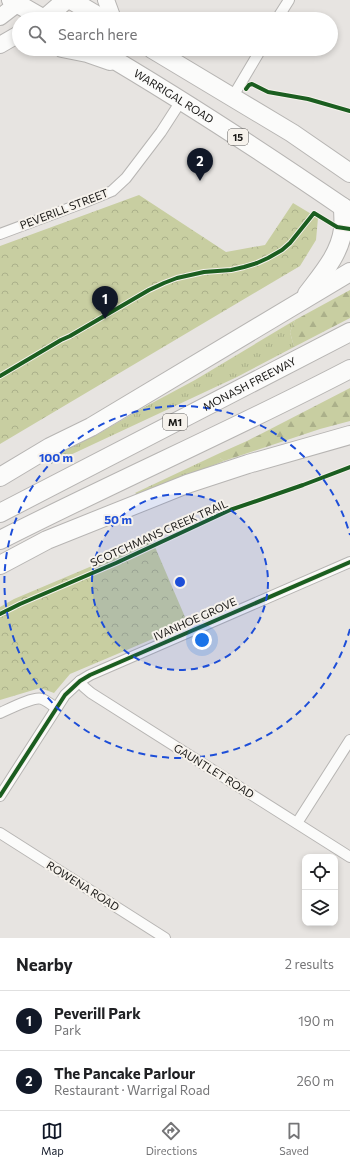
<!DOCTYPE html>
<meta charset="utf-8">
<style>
body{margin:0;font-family:Commissioner,sans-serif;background:#f6f6f6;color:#202124}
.controls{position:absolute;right:12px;bottom:12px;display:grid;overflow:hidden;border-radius:8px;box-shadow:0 2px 6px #0003}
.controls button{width:36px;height:36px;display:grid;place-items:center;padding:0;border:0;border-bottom:1px solid #e0e0e0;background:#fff;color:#202124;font:20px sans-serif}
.you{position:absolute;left:202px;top:640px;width:14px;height:14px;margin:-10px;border:3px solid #fff;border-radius:50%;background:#1a73e8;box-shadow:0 0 0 6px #1a73e833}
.badge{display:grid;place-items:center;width:26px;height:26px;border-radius:50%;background:#111827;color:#fff;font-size:13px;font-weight:700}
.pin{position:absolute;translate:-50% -33px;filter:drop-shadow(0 1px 2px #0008)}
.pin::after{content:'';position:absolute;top:21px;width:14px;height:12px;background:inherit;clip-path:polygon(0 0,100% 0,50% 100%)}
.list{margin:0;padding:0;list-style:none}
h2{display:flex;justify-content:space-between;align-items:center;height:52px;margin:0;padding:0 16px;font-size:17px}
h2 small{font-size:13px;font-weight:400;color:#757577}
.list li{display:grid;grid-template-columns:26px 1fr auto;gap:12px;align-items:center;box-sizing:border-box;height:60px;padding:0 16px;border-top:1px solid #e0e0e0}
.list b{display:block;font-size:15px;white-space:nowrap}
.list p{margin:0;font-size:13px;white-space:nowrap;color:#757577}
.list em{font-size:13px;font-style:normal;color:#757577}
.icon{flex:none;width:22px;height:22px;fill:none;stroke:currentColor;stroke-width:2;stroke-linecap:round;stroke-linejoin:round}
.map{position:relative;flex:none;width:350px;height:938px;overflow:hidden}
.search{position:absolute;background:#fff;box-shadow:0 2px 6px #0003;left:12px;right:12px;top:12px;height:44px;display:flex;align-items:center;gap:10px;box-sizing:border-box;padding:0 14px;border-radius:22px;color:#757577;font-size:15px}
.sheet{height:172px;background:#fff}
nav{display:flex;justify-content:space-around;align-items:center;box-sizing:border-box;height:56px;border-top:1px solid #e0e0e0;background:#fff;font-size:11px;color:#757577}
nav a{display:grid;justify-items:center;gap:2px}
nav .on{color:#111827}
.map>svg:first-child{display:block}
.grass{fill:url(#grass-tufts)}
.forest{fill:url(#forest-firs)}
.park{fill:url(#park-crowns)}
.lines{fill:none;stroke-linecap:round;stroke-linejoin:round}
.street-casing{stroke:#b7b5b3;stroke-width:12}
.primary-casing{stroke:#b7b5b3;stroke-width:18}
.highway-casing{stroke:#b7b5b3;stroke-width:20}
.street{stroke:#fbfbfa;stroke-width:10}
.primary{stroke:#fbfbfa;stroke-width:16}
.highway{stroke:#fbfbfa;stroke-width:18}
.cycleway-casing{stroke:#f6f2ec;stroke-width:6}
.cycleway{stroke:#1b5e20;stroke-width:4}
.ring{fill:none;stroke:#1d4ed8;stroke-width:2;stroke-dasharray:7 5}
.labels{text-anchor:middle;stroke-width:4;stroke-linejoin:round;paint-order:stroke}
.shield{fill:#f6f2ec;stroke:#5b5956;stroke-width:1}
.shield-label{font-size:10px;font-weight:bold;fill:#191816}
.street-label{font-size:11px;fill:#191816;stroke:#f6f2ec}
.centre{fill:#1d4ed8;stroke:#f6f2ec;stroke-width:2}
.ring-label{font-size:12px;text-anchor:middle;font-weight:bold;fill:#1d4ed8;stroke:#f6f2ec;stroke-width:4;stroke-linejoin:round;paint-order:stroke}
</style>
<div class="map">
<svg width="350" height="938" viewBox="0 0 350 938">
<defs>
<pattern id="grass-tufts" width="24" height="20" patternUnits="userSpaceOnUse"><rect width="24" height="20" fill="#c8cea1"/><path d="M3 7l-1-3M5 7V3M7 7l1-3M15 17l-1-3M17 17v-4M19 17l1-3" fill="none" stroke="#abb08a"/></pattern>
<pattern id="forest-firs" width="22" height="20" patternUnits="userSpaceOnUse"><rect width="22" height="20" fill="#c8cea1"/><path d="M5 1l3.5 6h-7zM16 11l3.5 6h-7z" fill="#abb08a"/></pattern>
<pattern id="park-crowns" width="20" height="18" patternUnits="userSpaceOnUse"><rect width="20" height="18" fill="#c8cea1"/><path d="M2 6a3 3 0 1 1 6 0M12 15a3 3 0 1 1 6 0" fill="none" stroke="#abb08a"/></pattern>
</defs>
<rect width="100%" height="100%" fill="#e7e4e1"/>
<!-- grass -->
<g class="grass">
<path d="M 295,320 L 290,332 L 294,347 L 237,377 L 51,464 L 51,458 L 57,450 L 98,434 L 141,409 L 195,380 Z"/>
<path d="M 220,453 L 220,458 L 224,461 L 138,495 L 135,493 Z"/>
</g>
<!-- forest -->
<g class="forest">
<path d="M 350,290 L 350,318 L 294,347 L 290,332 L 295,320 Z"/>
<path d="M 350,388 L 350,421 L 320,429 L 224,461 L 220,458 L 220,453 L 247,441 Z"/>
</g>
<!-- park -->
<g class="park">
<path d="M 139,195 L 226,252 L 265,245 L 293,203 L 318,218 L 316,240 L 300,266 L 0,444 L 0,246 Z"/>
<path d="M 151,541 L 155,547 L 188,624 L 70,674 L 54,693 L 40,688 L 0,700 L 0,607 L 14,599 Z"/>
</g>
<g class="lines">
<!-- street casing -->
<g class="street-casing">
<g id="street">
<path d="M 277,19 L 289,0"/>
<path d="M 232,98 L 261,49"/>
<path d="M 0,234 L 83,203 L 112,191 L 126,178 L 161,132 L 181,101"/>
<path d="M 80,681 L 84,687 L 91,693 L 350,857"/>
<path d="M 0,713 C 9,709 34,696 42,699 C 47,701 52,705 56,708"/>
<path d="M 0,796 L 65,695 L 80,681 L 90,675 L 350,562"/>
<path d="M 297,823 L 350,740"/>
<path d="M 0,833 L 165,938"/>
</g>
</g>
<!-- primary casing -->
<g class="primary-casing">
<g id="primary">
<path d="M 106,0 L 113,19"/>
<path d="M 0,17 L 17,4"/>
<path d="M 0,45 L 19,34"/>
<path d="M 62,49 L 87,54 L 110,62"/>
</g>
</g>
<!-- highway casing -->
<g class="highway-casing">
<g id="highway">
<path d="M 11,0 L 44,19 L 66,0"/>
<path d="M 71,0 L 103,19"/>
<path id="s1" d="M 96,49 C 183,100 267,155 350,212"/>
<path d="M 152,49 L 292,133 L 350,173"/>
<path d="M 307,294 C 322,274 340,254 343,229 C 344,222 343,214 343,207"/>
<path d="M 0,477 L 50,447 L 91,427 L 350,272"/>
<path id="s2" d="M 0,513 L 350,332"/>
<path d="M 0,540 C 116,481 235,429 350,369"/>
<path d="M 0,565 L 47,540 L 187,484 L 248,464 L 350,435"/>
</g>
</g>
<!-- street -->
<use href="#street" class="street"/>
<!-- primary -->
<use href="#primary" class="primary"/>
<!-- highway -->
<use href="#highway" class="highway"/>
<!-- cycleway casing -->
<g class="cycleway-casing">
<g id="cycleway">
<path d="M 246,89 L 249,85 L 252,84 L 268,92 L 308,99 L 350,111"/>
<path d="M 0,376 L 61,340 L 70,336 L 149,290 L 164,283 L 177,278 L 204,272 L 231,270 L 244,267 L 257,263 L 268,258 L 282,250 L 290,243 L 314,213 L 337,227 L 350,229"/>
<path d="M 0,614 L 20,604 L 116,563 L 230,510 L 303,485 L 350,467"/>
<path d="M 0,796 L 65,695 L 80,681 L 90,675 L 350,562"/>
</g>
</g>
<!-- cycleway -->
<use href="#cycleway" class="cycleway"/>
</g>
<!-- distance rings -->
<circle cx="180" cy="582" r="88" fill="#1d4ed8" fill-opacity=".12"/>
<g class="ring">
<circle cx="180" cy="582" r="88"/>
<path d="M350 629A176 176 0 1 1 350 535"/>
</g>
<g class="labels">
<!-- shield labels -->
<g class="shield">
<rect x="228" y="129" width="20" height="16" rx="3"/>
<rect x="163" y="414" width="24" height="16" rx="3"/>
</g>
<g class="shield-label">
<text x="238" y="141">15</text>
<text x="175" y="426">M1</text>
</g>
<!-- street labels -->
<g class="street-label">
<text dy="4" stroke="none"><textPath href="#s1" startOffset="91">WARRIGAL ROAD</textPath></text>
<text transform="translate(64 209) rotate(-21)" y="4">PEVERILL STREET</text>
<text dy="4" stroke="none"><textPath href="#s2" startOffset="281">MONASH FREEWAY</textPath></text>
<text transform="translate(159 533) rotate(-24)" y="4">SCOTCHMANS CREEK TRAIL</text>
<text transform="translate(195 619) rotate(-24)" y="4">IVANHOE GROVE</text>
<text transform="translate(214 771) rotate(32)" y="4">GAUNTLET ROAD</text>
<text transform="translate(83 886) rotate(32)" y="4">ROWENA ROAD</text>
</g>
</g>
<circle cx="180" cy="582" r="6" class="centre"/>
<g class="ring-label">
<text x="56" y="462">100 m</text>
<text x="118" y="524">50 m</text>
</g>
</svg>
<div class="controls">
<button><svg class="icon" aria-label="locate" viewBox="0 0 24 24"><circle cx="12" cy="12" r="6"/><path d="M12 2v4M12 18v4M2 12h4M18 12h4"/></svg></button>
<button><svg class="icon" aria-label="layers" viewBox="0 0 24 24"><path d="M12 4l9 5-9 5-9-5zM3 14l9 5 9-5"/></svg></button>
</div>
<div class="you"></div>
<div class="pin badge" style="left:105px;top:319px">1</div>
<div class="pin badge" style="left:200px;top:181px">2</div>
<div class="search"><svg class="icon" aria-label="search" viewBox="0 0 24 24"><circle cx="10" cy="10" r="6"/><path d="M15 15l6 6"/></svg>Search here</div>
</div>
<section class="sheet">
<h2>Nearby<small>2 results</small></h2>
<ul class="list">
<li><span class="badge">1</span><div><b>Peverill Park</b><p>Park</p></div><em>190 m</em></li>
<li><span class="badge">2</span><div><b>The Pancake Parlour</b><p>Restaurant · Warrigal Road</p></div><em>260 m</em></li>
</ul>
</section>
<nav>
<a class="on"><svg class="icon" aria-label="map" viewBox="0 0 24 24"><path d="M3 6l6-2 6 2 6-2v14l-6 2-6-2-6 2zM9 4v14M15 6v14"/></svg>Map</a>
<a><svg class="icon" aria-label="directions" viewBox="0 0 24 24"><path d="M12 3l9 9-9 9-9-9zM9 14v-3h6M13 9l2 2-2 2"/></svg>Directions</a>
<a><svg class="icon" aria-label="saved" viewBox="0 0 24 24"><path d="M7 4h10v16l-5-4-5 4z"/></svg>Saved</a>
</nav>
